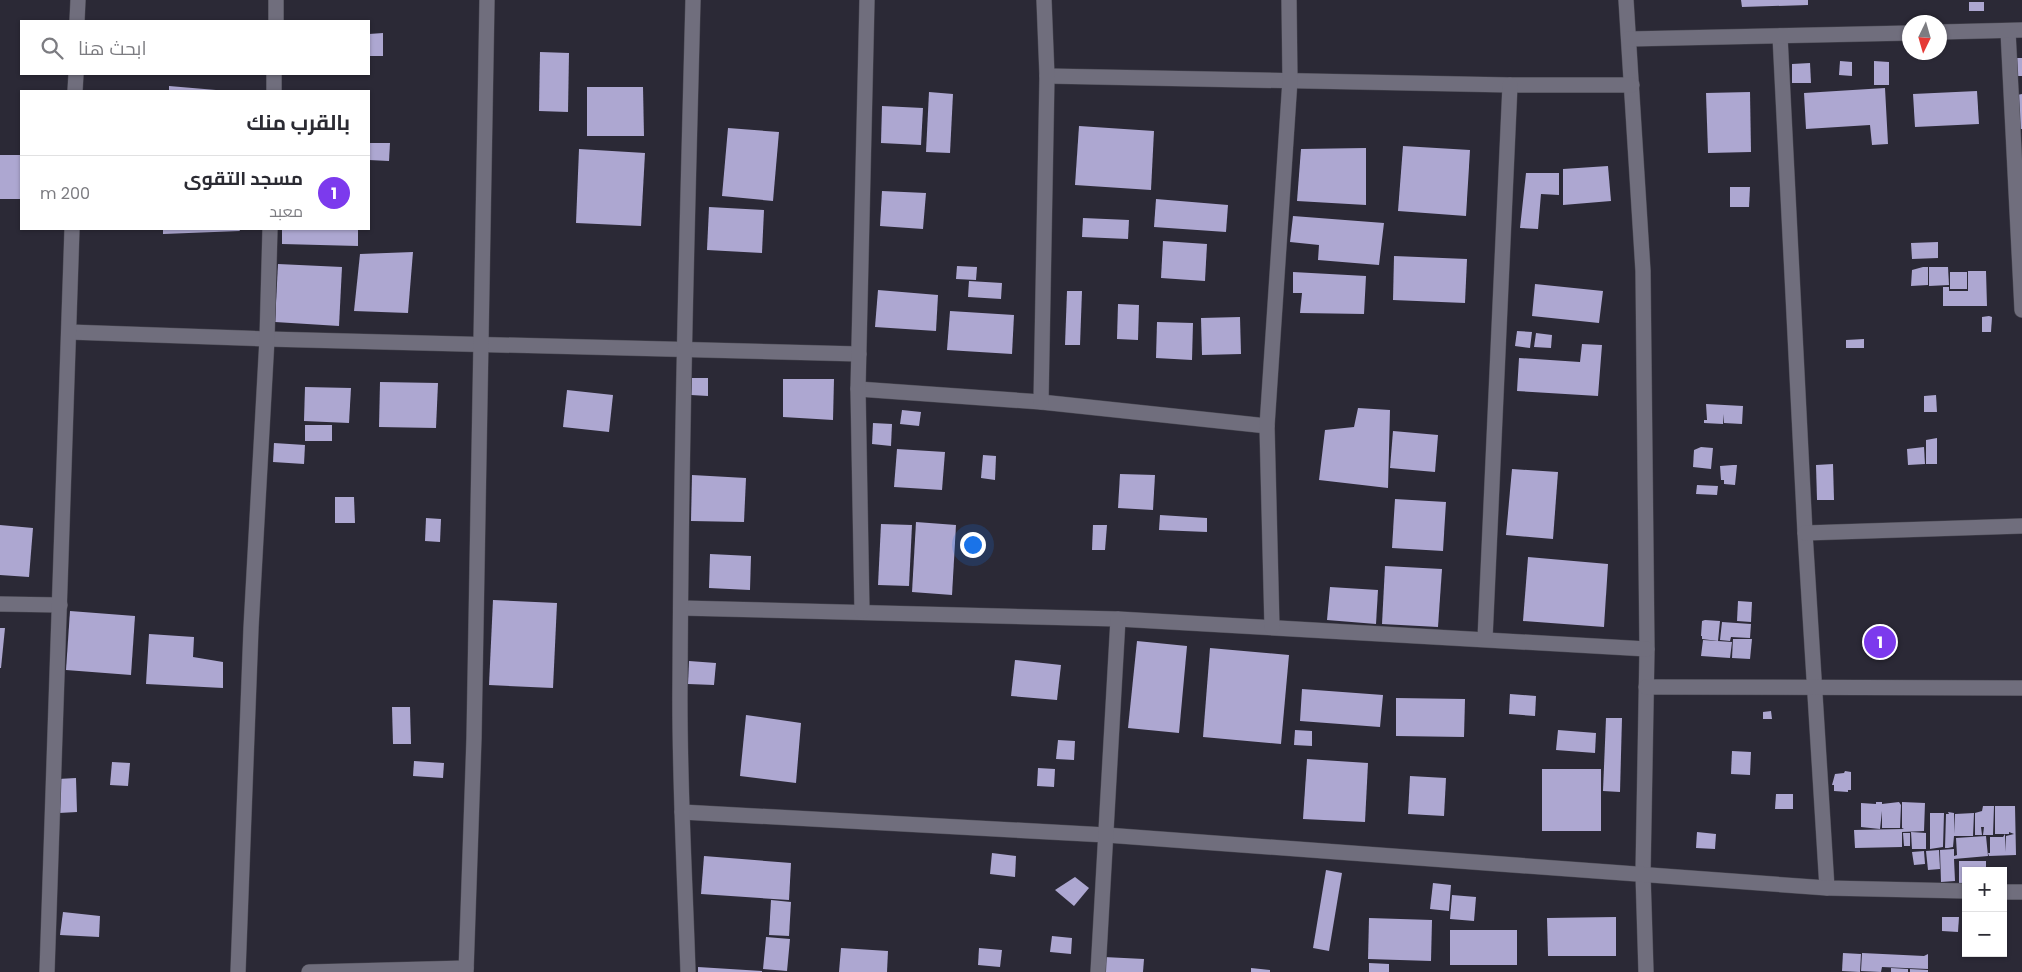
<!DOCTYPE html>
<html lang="ar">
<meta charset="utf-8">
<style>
body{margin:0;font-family:Poppins,Cairo,sans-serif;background:#f2f2f3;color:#2b2b33;direction:rtl}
.controls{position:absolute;right:15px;bottom:15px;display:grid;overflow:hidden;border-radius:0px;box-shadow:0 1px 4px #0004}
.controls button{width:45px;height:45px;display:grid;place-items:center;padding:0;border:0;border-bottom:1px solid #e1e1e2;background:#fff;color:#2b2b33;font:25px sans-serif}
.compass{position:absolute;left:1902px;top:15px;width:45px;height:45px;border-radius:50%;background:#fff;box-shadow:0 1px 4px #0004;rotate:185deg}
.you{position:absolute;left:972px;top:544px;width:18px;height:18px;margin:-12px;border:4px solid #fff;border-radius:50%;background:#1a73e8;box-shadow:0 0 0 8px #1a73e833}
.badge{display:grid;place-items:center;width:32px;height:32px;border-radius:50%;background:#7c3aed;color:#fff;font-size:16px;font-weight:700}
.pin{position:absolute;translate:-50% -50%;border:2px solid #fff;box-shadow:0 1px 5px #0006}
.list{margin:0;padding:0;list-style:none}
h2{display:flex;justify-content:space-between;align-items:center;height:65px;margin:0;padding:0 20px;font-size:21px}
h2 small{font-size:16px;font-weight:400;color:#7c7c81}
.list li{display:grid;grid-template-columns:32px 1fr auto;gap:15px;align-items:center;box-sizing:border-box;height:75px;padding:0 20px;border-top:1px solid #e1e1e2}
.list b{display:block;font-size:19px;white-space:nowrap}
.list p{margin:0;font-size:16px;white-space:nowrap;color:#7c7c81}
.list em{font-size:16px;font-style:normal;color:#7c7c81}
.icon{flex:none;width:28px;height:28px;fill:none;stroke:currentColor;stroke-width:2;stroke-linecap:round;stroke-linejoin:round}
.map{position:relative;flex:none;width:2022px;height:972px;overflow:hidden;direction:ltr}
.search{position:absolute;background:#fff;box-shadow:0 1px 4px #0004;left:20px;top:20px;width:350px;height:55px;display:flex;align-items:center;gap:12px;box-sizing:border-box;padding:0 18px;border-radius:0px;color:#7c7c81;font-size:19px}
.panel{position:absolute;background:#fff;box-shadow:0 1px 4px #0004;left:20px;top:90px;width:350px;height:140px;border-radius:0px;direction:rtl}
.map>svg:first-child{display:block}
.building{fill:#ada7d1}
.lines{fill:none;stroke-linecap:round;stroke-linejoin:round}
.minor-casing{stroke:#494852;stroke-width:16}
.minor{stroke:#706e7d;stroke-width:15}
</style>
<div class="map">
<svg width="2022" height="972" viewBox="0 0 2022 972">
<rect width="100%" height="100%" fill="#2b2936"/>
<!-- building -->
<g class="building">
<path d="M 1741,0 L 1808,0 L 1808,5 L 1742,7 Z"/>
<rect x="1969" y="2" width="15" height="9"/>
<path d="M 383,33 L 383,56 L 369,56 L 369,34 Z"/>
<path d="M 540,52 L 569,53 L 568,112 L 539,111 Z"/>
<path d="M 2015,58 L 2022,58 L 2022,76 L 2016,76 Z"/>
<path d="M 1840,61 L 1852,62 L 1852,76 L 1839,75 Z"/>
<path d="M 1874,61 L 1889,62 L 1889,85 L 1874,85 Z"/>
<path d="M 1810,63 L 1811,83 L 1792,83 L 1792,64 Z"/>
<path d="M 169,86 L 216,90 L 216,91 L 169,91 Z"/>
<path d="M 587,87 L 643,87 L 644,136 L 587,136 Z"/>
<path d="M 1885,88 L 1888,144 L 1872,145 L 1870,125 L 1806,129 L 1804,93 Z"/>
<path d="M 1977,91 L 1979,124 L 1915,127 L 1913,94 Z"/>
<path d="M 929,92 L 953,94 L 950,153 L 926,152 Z"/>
<path d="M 1750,92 L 1751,152 L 1708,153 L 1706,93 Z"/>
<path d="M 2022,94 L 2022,129 L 2018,129 L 2017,95 Z"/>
<path d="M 882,106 L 923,108 L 921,145 L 881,143 Z"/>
<path d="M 1079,126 L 1154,131 L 1151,190 L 1075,185 Z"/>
<path d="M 728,128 L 779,132 L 773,201 L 722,196 Z"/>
<path d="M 369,143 L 390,143 L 389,161 L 369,160 Z"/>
<path d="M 1403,146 L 1470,150 L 1466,216 L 1398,211 Z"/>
<path d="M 1366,148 L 1366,205 L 1297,201 L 1301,149 Z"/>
<path d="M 579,149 L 645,153 L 641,226 L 576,223 Z"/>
<rect x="0" y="155" width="21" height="44"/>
<path d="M 1608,166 L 1611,201 L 1563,205 L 1563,169 Z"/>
<path d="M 1526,173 L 1559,173 L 1559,195 L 1541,194 L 1538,229 L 1520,228 Z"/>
<path d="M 1730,187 L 1750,187 L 1749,207 L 1730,207 Z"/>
<path d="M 882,191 L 926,193 L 923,229 L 880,226 Z"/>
<path d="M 1156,199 L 1228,205 L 1226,232 L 1154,227 Z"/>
<path d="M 709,207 L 764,210 L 762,253 L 707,250 Z"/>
<path d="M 1293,216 L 1384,223 L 1379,265 L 1318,260 L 1319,245 L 1290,242 Z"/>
<path d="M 1083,218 L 1129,220 L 1128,239 L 1082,237 Z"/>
<path d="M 163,229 L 239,229 L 240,231 L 163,234 Z"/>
<path d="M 282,229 L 358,229 L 358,246 L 282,244 Z"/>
<path d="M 1163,241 L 1207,244 L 1205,281 L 1161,278 Z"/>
<path d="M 1938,242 L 1938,258 L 1912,259 L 1911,243 Z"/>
<path d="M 413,252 L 408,313 L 354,311 L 360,254 Z"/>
<path d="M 1394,256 L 1467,259 L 1465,303 L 1393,300 Z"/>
<path d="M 278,264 L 342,267 L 339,326 L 275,322 Z"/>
<path d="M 957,266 L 977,267 L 976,280 L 956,279 Z"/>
<path d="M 1923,267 L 1928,267 L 1928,285 L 1911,286 L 1912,270 Z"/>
<path d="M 1929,267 L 1948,267 L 1949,285 L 1929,286 Z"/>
<path d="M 1968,271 L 1986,271 L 1987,306 L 1943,306 L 1943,287 L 1949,287 L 1949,291 L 1968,291 Z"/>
<path d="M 1293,272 L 1366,276 L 1364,314 L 1300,313 L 1302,293 L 1293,293 Z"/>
<rect x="1950" y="272" width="17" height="17"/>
<path d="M 969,281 L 1002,283 L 1001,299 L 968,297 Z"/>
<path d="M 1535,284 L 1603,291 L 1599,323 L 1532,316 Z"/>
<path d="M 878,290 L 938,295 L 936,331 L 875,327 Z"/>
<path d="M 1067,291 L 1082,291 L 1080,345 L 1065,345 Z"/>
<path d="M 1118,304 L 1139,305 L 1138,340 L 1117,339 Z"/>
<path d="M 950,311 L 1014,315 L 1012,354 L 947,350 Z"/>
<path d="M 1989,316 L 1992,317 L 1991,332 L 1982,332 L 1982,317 Z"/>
<path d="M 1240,317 L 1241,354 L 1202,355 L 1201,318 Z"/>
<path d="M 1157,322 L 1193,323 L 1192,360 L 1156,358 Z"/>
<path d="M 1517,331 L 1532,332 L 1530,348 L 1515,346 Z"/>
<path d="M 1536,333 L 1552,335 L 1551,348 L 1534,347 Z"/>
<path d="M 1864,339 L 1864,348 L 1846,348 L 1846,340 Z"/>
<path d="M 1582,344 L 1602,345 L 1598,396 L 1517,391 L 1519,358 L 1580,362 Z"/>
<path d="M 692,378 L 708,378 L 708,396 L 691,395 Z"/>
<path d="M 783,379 L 834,379 L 833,420 L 783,417 Z"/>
<path d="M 380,382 L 438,383 L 436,428 L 379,427 Z"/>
<path d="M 305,387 L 351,388 L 349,423 L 304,421 Z"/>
<path d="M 567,390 L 613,395 L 609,432 L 563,427 Z"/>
<path d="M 1936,395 L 1937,412 L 1924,412 L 1924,396 Z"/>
<path d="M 1706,404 L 1743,406 L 1742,424 L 1724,423 L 1724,414 L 1723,424 L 1704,423 L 1704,420 L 1707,420 Z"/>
<path d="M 1358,408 L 1390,410 L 1388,488 L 1319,480 L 1325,430 L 1354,427 Z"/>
<path d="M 902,410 L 921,412 L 919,426 L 900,424 Z"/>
<path d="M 873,423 L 892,424 L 891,446 L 872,444 Z"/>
<rect x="305" y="425" width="27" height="16"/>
<path d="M 1393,431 L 1438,435 L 1435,472 L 1390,468 Z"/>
<path d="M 1937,438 L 1937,464 L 1926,464 L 1926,440 Z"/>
<path d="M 274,443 L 305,445 L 304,464 L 273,462 Z"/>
<path d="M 1701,447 L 1713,448 L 1711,469 L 1693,467 L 1694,450 Z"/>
<path d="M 1924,447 L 1925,464 L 1908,465 L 1907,449 Z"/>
<path d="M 897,449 L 945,452 L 942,490 L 894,487 Z"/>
<path d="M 983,455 L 996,456 L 995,480 L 981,478 Z"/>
<path d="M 1833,464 L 1834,500 L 1817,500 L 1816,465 Z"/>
<path d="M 1733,465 L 1737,465 L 1735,485 L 1724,484 L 1724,480 L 1721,480 L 1720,466 Z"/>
<path d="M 1512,469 L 1558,472 L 1553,539 L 1506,535 Z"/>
<path d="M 1120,474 L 1155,475 L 1153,510 L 1118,508 Z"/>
<path d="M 692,475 L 746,478 L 744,522 L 691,521 Z"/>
<path d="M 1697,485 L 1718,486 L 1717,495 L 1696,494 Z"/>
<path d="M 335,497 L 354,497 L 355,523 L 335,523 Z"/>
<path d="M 1395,499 L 1446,502 L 1443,551 L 1392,548 Z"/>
<path d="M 1160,515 L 1207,518 L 1207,532 L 1159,530 Z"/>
<path d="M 426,518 L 441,519 L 440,542 L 425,541 Z"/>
<path d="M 916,522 L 956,525 L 952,595 L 912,592 Z"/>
<path d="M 881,524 L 912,525 L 909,586 L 878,585 Z"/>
<path d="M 0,525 L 33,528 L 29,577 L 0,575 Z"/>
<path d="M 1093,525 L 1107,525 L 1105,550 L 1092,550 Z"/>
<path d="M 710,554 L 751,556 L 750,590 L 709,588 Z"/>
<path d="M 1528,557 L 1608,564 L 1604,627 L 1523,621 Z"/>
<path d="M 1385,566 L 1442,569 L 1438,627 L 1382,624 Z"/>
<path d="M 1330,587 L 1378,590 L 1376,624 L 1327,620 Z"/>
<path d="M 493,600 L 557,603 L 553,688 L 489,685 Z"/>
<path d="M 1738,601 L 1752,602 L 1751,622 L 1737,621 Z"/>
<path d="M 70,611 L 135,616 L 131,675 L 66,670 Z"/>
<path d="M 1705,620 L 1720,621 L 1718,641 L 1702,639 L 1702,636 L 1701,636 L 1702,621 Z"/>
<path d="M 1722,622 L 1751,624 L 1750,638 L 1731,637 L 1730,641 L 1720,640 Z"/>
<path d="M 0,628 L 5,628 L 1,668 L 0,668 Z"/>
<path d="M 149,634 L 194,637 L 193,657 L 223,662 L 223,688 L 146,684 Z"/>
<path d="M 1733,639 L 1752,639 L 1750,659 L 1732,658 Z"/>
<path d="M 1703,640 L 1732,642 L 1730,658 L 1701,656 Z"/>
<path d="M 1137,641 L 1187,646 L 1179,733 L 1128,728 Z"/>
<path d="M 1210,648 L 1289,655 L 1281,744 L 1203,737 Z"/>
<path d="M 1015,660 L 1061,665 L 1057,700 L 1011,696 Z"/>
<path d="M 689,661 L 716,663 L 714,685 L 688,684 Z"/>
<path d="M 1302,689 L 1383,695 L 1380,727 L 1300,721 Z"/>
<path d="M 1510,694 L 1536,696 L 1535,716 L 1509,714 Z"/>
<path d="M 1396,698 L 1465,699 L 1464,737 L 1396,736 Z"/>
<path d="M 392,707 L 410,707 L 411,744 L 393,744 Z"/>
<path d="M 1771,711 L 1772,719 L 1763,719 L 1763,712 Z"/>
<path d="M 746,715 L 801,723 L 796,783 L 740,776 Z"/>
<path d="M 1606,718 L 1622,718 L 1620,792 L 1603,791 Z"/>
<path d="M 1295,730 L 1312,731 L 1312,746 L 1294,745 Z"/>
<path d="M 1558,730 L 1596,733 L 1595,753 L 1556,750 Z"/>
<path d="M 1058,740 L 1075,741 L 1074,760 L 1056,759 Z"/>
<path d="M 1732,751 L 1751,752 L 1750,775 L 1731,774 Z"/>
<path d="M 1307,759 L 1368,763 L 1365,822 L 1303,819 Z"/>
<path d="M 414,761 L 444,763 L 443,778 L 413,776 Z"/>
<path d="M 112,762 L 130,763 L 128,786 L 110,785 Z"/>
<path d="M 1038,768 L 1055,769 L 1054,787 L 1037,786 Z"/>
<rect x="1542" y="769" width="59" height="62"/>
<path d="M 1845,771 L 1851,772 L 1851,790 L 1848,790 L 1848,792 L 1834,791 L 1834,785 L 1832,785 L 1835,774 L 1844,773 Z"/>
<path d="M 1410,776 L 1446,778 L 1444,816 L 1408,814 Z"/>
<path d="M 76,778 L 77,812 L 59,813 L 58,779 Z"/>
<path d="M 1776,794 L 1793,794 L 1793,809 L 1775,809 Z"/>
<path d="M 1876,802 L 1882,802 L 1882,804 L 1899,802 L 1901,805 L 1900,828 L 1882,828 L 1882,811 L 1880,829 L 1861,827 L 1861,803 L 1876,804 Z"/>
<path d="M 1902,802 L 1925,803 L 1924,831 L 1902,832 L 1902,847 L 1855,848 L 1854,830 L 1904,829 L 1902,828 Z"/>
<path d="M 1983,806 L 1994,806 L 1993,835 L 1983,835 L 1984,827 L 1981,827 L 1982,835 L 1975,835 L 1975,813 L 1982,811 Z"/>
<path d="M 1995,806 L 2015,806 L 2016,855 L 1989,856 L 1988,853 L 1990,853 L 1990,837 L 2003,837 L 2005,834 L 2005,852 L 2006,836 L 2014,834 L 2009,832 L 2009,834 L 1995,834 Z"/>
<path d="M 1948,812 L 1954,813 L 1954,834 L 1955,814 L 1974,813 L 1973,836 L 1954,836 L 1953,847 L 1948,848 L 1945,848 L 1946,814 L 1949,814 Z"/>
<path d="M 1930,813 L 1944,813 L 1943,847 L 1930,849 Z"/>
<path d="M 1697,832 L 1716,834 L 1715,849 L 1696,848 Z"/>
<path d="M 1911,832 L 1926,833 L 1926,849 L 1912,849 Z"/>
<path d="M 1903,833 L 1910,833 L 1910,846 L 1904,846 Z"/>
<path d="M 1986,836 L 1988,856 L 1954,859 L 1955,881 L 1941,882 L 1940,850 L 1954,849 L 1954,856 L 1957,855 L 1956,838 Z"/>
<path d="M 1939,850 L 1940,869 L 1928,870 L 1926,851 Z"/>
<path d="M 1924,851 L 1925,864 L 1914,865 L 1912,852 Z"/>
<path d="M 992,853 L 1016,856 L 1015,877 L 990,874 Z"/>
<path d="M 704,856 L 791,863 L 789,900 L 701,894 Z"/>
<path d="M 1959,861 L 1986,861 L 1986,871 L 1966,871 L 1966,887 L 1959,887 Z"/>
<path d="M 1326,870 L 1342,873 L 1329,951 L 1313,948 Z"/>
<path d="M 1075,877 L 1089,888 L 1074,906 L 1055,890 Z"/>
<path d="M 1433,883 L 1451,885 L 1449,911 L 1430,909 Z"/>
<path d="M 1452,895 L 1476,897 L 1474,921 L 1450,919 Z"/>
<path d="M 771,900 L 791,902 L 789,936 L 769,935 Z"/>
<path d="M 63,912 L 100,916 L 99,937 L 60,935 Z"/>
<path d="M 1616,917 L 1616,956 L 1548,956 L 1547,918 Z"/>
<path d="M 1942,917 L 1959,917 L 1958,932 L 1942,931 Z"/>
<path d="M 1369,918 L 1432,920 L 1431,961 L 1368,959 Z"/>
<rect x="1450" y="930" width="67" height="35"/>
<path d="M 1052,936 L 1072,938 L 1071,954 L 1050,952 Z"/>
<path d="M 766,937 L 790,939 L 787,971 L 763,969 Z"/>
<path d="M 841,948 L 888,951 L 887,972 L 839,972 Z"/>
<path d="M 979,948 L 1002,950 L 1000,967 L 978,965 Z"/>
<path d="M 1843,953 L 1861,954 L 1860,972 L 1842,971 Z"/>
<path d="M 1862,953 L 1924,956 L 1928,954 L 1928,969 L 1882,967 L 1881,972 L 1861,971 Z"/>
<path d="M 1104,957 L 1144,959 L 1143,972 L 1103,972 Z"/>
<path d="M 1369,963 L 1389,964 L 1389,972 L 1369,972 Z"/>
<path d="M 698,967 L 762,971 L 762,972 L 698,972 Z"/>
<path d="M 1251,968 L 1270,970 L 1270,972 L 1251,972 Z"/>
<path d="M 1891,968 L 1908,969 L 1908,972 L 1891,972 Z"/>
<path d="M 1910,969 L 1928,970 L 1928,972 L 1910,972 Z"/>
</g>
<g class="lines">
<!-- minor casing -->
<g class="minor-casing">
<g id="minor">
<path d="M 1626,0 L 1643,271 L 1647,649 L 1643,874 L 1646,972"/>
<path d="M 77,21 L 78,0"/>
<path d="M 276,21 L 276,0"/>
<path d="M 2008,31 L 2022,310"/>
<path d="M 1940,32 L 2022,30"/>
<path d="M 1780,36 L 1805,533 L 1827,888"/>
<path d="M 1629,39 L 1910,33"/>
<path d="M 1047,76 L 1510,85 L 1632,85"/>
<path d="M 75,91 L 76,74"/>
<path d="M 274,91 L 274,74"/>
<path d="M 69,332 L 267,339 L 859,354"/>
<path d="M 858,389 L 1041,402 L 1267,426"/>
<path d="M 1041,402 L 1047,76 L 1044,0"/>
<path d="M 1805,533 L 2022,526"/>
<path d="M 0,604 L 60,605"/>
<path d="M 681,608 L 1118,619 L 1647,649"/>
<path d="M 862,611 L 858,389 L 867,0"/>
<path d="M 1272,627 L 1267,426 L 1290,80 L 1289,0"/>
<path d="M 1485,639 L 1510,85"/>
<path d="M 1646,687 L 2022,688"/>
<path d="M 682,812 L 1106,835 L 1827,888 L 1966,891"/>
<path d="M 2003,892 L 2022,892"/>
<path d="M 47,972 L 72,229"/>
<path d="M 238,972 L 251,628 L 267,339 L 270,229"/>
<path d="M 309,972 L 466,968"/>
<path d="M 466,972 L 474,738 L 487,0"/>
<path d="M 688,972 C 685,876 679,780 680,684 C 681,456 687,228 693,0"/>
<path d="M 1098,972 L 1118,619"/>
</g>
</g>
<!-- minor -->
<use href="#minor" class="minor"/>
</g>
</svg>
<div class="controls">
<button>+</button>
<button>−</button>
</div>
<svg class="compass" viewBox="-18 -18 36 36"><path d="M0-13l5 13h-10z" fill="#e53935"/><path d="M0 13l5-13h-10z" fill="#7c7c81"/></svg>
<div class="you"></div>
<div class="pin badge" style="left:1880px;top:642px">1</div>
<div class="search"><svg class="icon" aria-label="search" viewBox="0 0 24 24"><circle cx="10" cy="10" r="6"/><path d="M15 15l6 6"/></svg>ابحث هنا</div>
<section class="panel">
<h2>بالقرب منك<small></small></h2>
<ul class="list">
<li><span class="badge">1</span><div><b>مسجد التقوى</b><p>معبد</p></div><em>200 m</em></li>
</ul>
</section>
</div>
